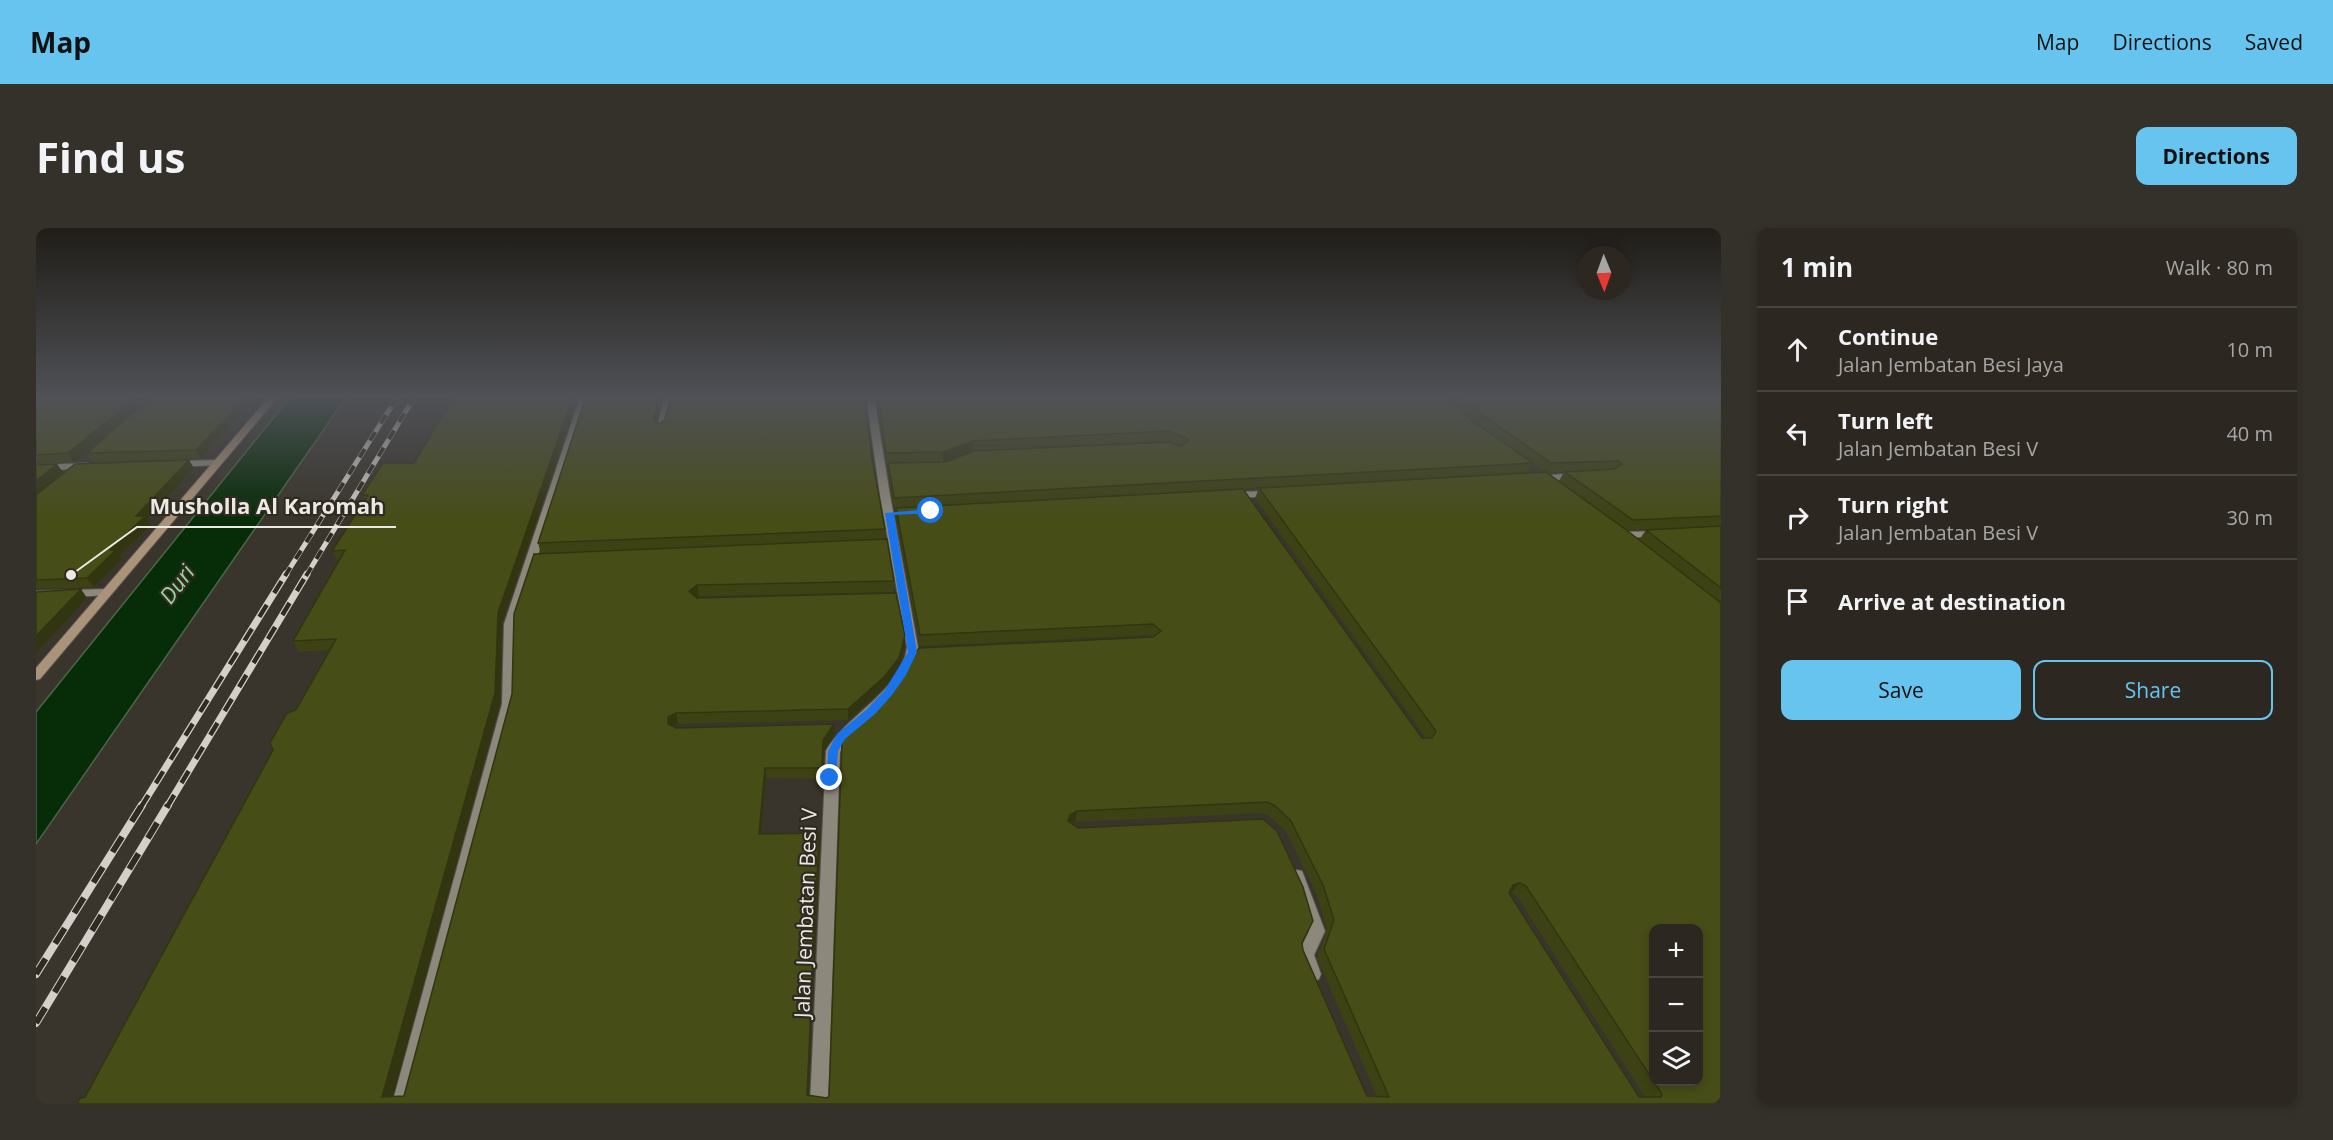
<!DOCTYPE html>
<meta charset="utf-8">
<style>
body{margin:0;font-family:"Open Sans",sans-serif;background:#34302a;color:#f1f3f6}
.controls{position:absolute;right:18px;bottom:18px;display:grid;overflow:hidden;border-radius:12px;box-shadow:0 3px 9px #0003}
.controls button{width:54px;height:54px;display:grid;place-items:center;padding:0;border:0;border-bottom:2px solid #48443f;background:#2c2821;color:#f1f3f6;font:30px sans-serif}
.compass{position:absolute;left:1541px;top:18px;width:54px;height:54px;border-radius:50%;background:#2c2821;box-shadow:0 3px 9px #0003;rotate:179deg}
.stop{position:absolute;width:18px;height:18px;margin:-14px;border:4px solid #1a73e8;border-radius:50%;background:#fff}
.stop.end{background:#1a73e8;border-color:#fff;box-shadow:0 2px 6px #0008}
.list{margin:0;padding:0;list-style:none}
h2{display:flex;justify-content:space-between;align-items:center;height:78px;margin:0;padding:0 24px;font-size:26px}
h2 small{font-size:20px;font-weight:400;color:#a6a6a5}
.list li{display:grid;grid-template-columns:39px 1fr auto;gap:18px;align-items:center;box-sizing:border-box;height:84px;padding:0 24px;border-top:2px solid #48443f}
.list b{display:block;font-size:22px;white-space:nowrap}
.list p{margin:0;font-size:20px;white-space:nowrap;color:#a6a6a5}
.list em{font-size:20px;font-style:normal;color:#a6a6a5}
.actions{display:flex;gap:12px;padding:18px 24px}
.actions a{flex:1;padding:14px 0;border:2px solid #66c4ef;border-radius:12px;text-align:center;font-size:21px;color:#66c4ef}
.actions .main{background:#66c4ef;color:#111}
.icon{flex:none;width:33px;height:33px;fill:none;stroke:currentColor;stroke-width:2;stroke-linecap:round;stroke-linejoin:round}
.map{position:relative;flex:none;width:1685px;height:876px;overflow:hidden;border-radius:12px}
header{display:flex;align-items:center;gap:36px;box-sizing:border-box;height:84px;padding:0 30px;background:#66c4ef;color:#111}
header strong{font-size:28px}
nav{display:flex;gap:33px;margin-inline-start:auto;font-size:21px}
.intro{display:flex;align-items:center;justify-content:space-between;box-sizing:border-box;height:144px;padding:0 36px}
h1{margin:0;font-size:42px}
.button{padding:15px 27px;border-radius:12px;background:#66c4ef;color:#111;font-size:21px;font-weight:700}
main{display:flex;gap:36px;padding:0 36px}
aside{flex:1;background:#2c2821;border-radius:12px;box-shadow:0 3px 9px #0003}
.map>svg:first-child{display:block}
.water{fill:#072d08;stroke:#4c654a;stroke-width:1.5}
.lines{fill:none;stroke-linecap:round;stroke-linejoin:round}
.street-casing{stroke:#56524a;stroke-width:2}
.secondary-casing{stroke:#56524a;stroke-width:2}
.street{fill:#8d887c;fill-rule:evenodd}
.secondary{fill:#ab937a;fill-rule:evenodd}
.rail-far2-casing{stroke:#d3cfc9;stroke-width:5}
.rail-far1-casing{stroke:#d3cfc9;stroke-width:7}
.rail-casing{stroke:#d3cfc9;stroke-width:8}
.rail-far2{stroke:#302b22;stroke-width:4;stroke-dasharray:10;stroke-linecap:butt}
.rail-far1{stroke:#302b22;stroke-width:4.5;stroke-dasharray:14;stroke-linecap:butt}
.rail{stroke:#302b22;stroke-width:6;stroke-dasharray:18;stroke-linecap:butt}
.wall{fill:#3d4214;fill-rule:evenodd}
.shaded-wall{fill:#323610}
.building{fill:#474d17;stroke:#323610;stroke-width:1.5;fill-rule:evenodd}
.route{fill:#1a73e8}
.labels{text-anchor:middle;stroke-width:4.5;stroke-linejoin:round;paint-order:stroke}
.street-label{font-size:21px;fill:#ece9e3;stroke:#302b22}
.water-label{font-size:22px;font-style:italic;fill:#99d497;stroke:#302b22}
.leader{fill:none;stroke:#ece9e3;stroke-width:2}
.callout-dot{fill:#ece9e3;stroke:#302b22;stroke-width:2}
.callout-label{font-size:22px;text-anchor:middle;font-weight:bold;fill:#ece9e3;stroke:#302b22;stroke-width:4.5;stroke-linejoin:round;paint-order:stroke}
</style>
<header>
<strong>Map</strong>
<nav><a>Map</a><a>Directions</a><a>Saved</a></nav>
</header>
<div class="intro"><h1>Find us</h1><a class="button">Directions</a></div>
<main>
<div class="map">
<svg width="1685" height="876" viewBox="0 0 1685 876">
<rect width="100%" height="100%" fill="#3a352c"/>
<!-- water -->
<path class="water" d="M 255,168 L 311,168 L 0,616 L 0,484 Z"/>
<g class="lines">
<!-- street casing -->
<g class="street-casing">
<g id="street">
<path d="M 540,168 L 548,168 L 550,176 L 480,396 L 478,476 L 374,876 L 356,876 L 466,476 L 468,396 L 542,176 Z"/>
<path d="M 629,168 L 637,168 L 629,200 L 625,203 L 621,200 Z"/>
<path d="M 830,168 L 838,168 L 854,267 L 882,419 C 879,465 826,489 804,524 L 792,876 L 774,876 L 790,523 C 811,486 866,463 871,419 L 844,267 Z"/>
<path d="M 181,232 L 184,233 L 184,237 L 140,239 L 135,236 L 140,233 Z"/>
<path d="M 51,235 L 56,238 L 54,240 L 0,243 L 0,237 Z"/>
<path d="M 1541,245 L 1546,248 L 1544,250 L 1502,254 L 1497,251 L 1502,248 Z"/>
<path d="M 1236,263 L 1239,264 L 1239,268 L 1196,270 L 1191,267 L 1196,264 Z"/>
<path d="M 1624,303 L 1629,306 L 1628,308 L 1587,310 L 1582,307 L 1587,304 Z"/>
<path d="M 69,361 L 75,365 L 73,367 L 0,371 L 0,363 Z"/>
<path d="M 1261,642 L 1266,643 L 1268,648 L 1289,703 L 1278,727 L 1285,746 L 1283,751 L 1277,754 L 1271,751 L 1262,726 L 1273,703 L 1254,648 L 1256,643 Z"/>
</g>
</g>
<!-- secondary casing -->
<g class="secondary-casing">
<path id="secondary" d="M 234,168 L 243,168 L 4,451 L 0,452 L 0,440 Z"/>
</g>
<!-- street -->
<use href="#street" class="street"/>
<!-- secondary -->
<use href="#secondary" class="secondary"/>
<!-- rail-far2 casing -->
<g class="rail-far2-casing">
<g id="rail-far2">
<path d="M 249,348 L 362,168"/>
<path d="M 270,348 L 379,168"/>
</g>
</g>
<!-- rail-far1 casing -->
<g class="rail-far1-casing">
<g id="rail-far1">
<path d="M 105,579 L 250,346"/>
<path d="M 131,579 L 271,346"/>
</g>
</g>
<!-- rail casing -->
<g class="rail-casing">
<g id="rail">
<path d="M 0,746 L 106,577"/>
<path d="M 0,795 L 132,577"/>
</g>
</g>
<!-- rail-far2 -->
<use href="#rail-far2" class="rail-far2"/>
<!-- rail-far1 -->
<use href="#rail-far1" class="rail-far1"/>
<!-- rail -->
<use href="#rail" class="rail"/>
</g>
<!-- wall -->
<g class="wall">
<path d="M 0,168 L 116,168 L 38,234 L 0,235 Z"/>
<path d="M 222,168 L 165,230 L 57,234 L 51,225 Z"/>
<path d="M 627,168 L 621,193 L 623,196 L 836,231 L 849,301 L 849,311 L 858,353 L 857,364 L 663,368 L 661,369 L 869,418 L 863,440 L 848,460 L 812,492 L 642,496 L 637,498 L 640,500 L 799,506 L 788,523 L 786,551 L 730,550 L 725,606 L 784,615 L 772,868 L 791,870 L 1116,409 L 1114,407 L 884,418 L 860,290 L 860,280 L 1386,510 L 1390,510 L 1219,270 L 1223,260 L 1509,244 L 1497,236 L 1491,245 L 858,280 L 852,245 L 852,235 L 909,234 L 1135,214 L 1132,213 L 936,223 L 907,234 L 850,235 L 840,168 L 1685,168 L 1685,298 L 1590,302 L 1603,312 L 1610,302 L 1685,298 L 1685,876 L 49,869 L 260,482 L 294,422 L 263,424 L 257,413 L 303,333 L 302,333 L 296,323 L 329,272 L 326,267 L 378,235 L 540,176 L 466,395 L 464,476 L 357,868 L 368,868 L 476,466 L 505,326 L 502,315 ZM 1414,172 L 1439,194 L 1475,220 L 1435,192 ZM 1528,244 L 1523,253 L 1511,245 ZM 1226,585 L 1232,587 L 1250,603 L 1281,667 L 1291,702 L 1281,730 L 1341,869 L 1331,868 L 1267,722 L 1266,715 L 1042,600 L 1036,595 L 1039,594 ZM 1473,665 L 1475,665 L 1481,668 L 1609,869 L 1603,869 Z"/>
<path d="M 0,237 L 27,244 L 5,263 L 158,240 L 111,291 L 115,297 L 84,327 L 86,331 L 58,359 L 0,361 Z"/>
</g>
<!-- shaded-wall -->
<g class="shaded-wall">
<path d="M 102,168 L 116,168 L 38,234 L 32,225 Z"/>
<path d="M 211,168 L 222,168 L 165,230 L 160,222 Z"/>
<path d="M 537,168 L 540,168 L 540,176 L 466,395 L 464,476 L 355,876 L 346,869 L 462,385 Z"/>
<path d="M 623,168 L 627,168 L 619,199 L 617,190 Z"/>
<path d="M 937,213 L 936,223 L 907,234 L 907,224 Z"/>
<path d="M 153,232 L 158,240 L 111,291 L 115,297 L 84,327 L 86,331 L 58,359 L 51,350 L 100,288 Z"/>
<path d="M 21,236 L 27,244 L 0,267 L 0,253 Z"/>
<path d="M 661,357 L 663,368 L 655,373 L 653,363 Z"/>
<path d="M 45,361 L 51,370 L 0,425 L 0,408 Z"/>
<path d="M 869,407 L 869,418 L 863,440 L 848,460 L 812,492 L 812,481 Z"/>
<path d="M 640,485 L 642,496 L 635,499 L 632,496 L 632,489 Z"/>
<path d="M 798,496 L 799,506 L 788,523 L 786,551 L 786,540 L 787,512 Z"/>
<path d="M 729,540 L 730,550 L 724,616 L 723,606 Z"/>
<path d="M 1041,583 L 1039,594 L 1032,597 L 1030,603 L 1034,587 Z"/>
<path d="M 783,605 L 784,615 L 772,876 L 771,867 Z"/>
<path d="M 1484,655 L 1475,665 L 1468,667 L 1477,657 Z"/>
</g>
<!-- building -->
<g class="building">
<path d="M 0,168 L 102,168 L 32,225 L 0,227 Z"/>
<path d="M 116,168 L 211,168 L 160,222 L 51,225 Z"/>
<path d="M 418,168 L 537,168 L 462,385 L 459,465 L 346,869 L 368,868 L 476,466 L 478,386 L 498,326 L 851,311 L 858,353 L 661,357 L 653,363 L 661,370 L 860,365 L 869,407 L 863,430 L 848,449 L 812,481 L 640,485 L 632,489 L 632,496 L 640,500 L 798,496 L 787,512 L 786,540 L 729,540 L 723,606 L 783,605 L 771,867 L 791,870 L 793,868 L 806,514 L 811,505 L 861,455 L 883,420 L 1117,409 L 1125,403 L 1117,396 L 884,407 L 860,280 L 1207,261 L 1386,510 L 1396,510 L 1400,503 L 1223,260 L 1510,244 L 1589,301 L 1685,375 L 1685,876 L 41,876 L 44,870 L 49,869 L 237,522 L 234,515 L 251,485 L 260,482 L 300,411 L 257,413 L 309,322 L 296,323 L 332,267 L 326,267 L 347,235 L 378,235 ZM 1231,574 L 1238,577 L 1255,593 L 1287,657 L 1298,692 L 1288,721 L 1353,869 L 1331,868 L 1267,722 L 1266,715 L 1277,693 L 1267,659 L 1241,603 L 1227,591 L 1042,600 L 1032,593 L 1034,587 L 1041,583 ZM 1484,655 L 1490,658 L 1626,866 L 1625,869 L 1603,869 L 1473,665 L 1477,657 ZM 1617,700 L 1662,700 L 1662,854 L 1617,854 Z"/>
<path d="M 550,168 L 623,168 L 617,190 L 623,196 L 629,191 L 635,168 L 829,168 L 836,231 L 849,301 L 502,315 Z"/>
<path d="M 842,168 L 1410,168 L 1435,192 L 1497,235 L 858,270 L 852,235 L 909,234 L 938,223 L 1133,214 L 1145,218 L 1153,212 L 1134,203 L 937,213 L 907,224 L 850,225 Z"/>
<path d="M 1425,168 L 1685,168 L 1685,288 L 1597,292 L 1529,244 L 1578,241 L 1586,236 L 1583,233 L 1515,235 L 1444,185 Z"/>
<path d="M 153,232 L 100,288 L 109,288 L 74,322 L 80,322 L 51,350 L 0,352 L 0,267 L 39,236 Z"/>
<path d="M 21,236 L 0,253 L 0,237 Z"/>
<path d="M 1685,298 L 1685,360 L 1610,302 Z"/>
<path d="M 45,361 L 0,408 L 0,364 Z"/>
</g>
<!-- sky -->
<linearGradient id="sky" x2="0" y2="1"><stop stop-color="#201d18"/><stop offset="0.58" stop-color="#4f5156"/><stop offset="1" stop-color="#4f5156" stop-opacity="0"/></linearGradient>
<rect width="1685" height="291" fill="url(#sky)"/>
<!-- route -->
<path class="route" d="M 895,281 L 898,285 L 858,287 L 881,424 L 870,447 L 856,467 L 839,486 L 809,511 L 802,523 L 800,550 L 794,554 L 791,553 L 792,523 L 801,506 L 831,481 L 849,462 L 872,424 L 849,285 Z"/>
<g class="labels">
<!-- street labels -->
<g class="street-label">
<text transform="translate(770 685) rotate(-88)" y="7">Jalan Jembatan Besi V</text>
</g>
<!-- water labels -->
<g class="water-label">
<text transform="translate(141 356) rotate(-53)" y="8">Duri</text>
</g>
</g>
<!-- callouts -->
<path class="leader" d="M35 347L101 299H360"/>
<circle class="callout-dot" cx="35" cy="347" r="6"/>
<g class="callout-label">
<text x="231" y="286">Musholla Al Karomah</text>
</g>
</svg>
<div class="controls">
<button>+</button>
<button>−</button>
<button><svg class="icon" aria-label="layers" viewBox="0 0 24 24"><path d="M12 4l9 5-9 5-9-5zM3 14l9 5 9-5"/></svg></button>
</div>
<svg class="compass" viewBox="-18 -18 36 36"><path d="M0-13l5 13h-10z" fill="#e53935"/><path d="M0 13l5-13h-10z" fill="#a6a6a5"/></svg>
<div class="stop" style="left:895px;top:283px"></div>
<div class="stop end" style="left:794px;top:550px"></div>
</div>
<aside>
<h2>1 min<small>Walk · 80 m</small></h2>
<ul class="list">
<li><svg class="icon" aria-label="ahead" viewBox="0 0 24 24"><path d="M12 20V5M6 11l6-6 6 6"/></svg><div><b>Continue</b><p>Jalan Jembatan Besi Jaya</p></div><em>10 m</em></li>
<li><svg class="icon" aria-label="left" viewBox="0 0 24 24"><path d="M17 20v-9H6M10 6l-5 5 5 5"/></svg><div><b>Turn left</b><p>Jalan Jembatan Besi V</p></div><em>40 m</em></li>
<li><svg class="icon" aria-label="right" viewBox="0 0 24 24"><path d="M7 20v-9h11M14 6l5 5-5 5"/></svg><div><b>Turn right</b><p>Jalan Jembatan Besi V</p></div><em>30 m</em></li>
<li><svg class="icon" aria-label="arrive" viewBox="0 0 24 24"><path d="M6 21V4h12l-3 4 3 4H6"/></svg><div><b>Arrive at destination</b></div></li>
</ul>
<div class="actions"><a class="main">Save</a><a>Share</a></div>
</aside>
</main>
